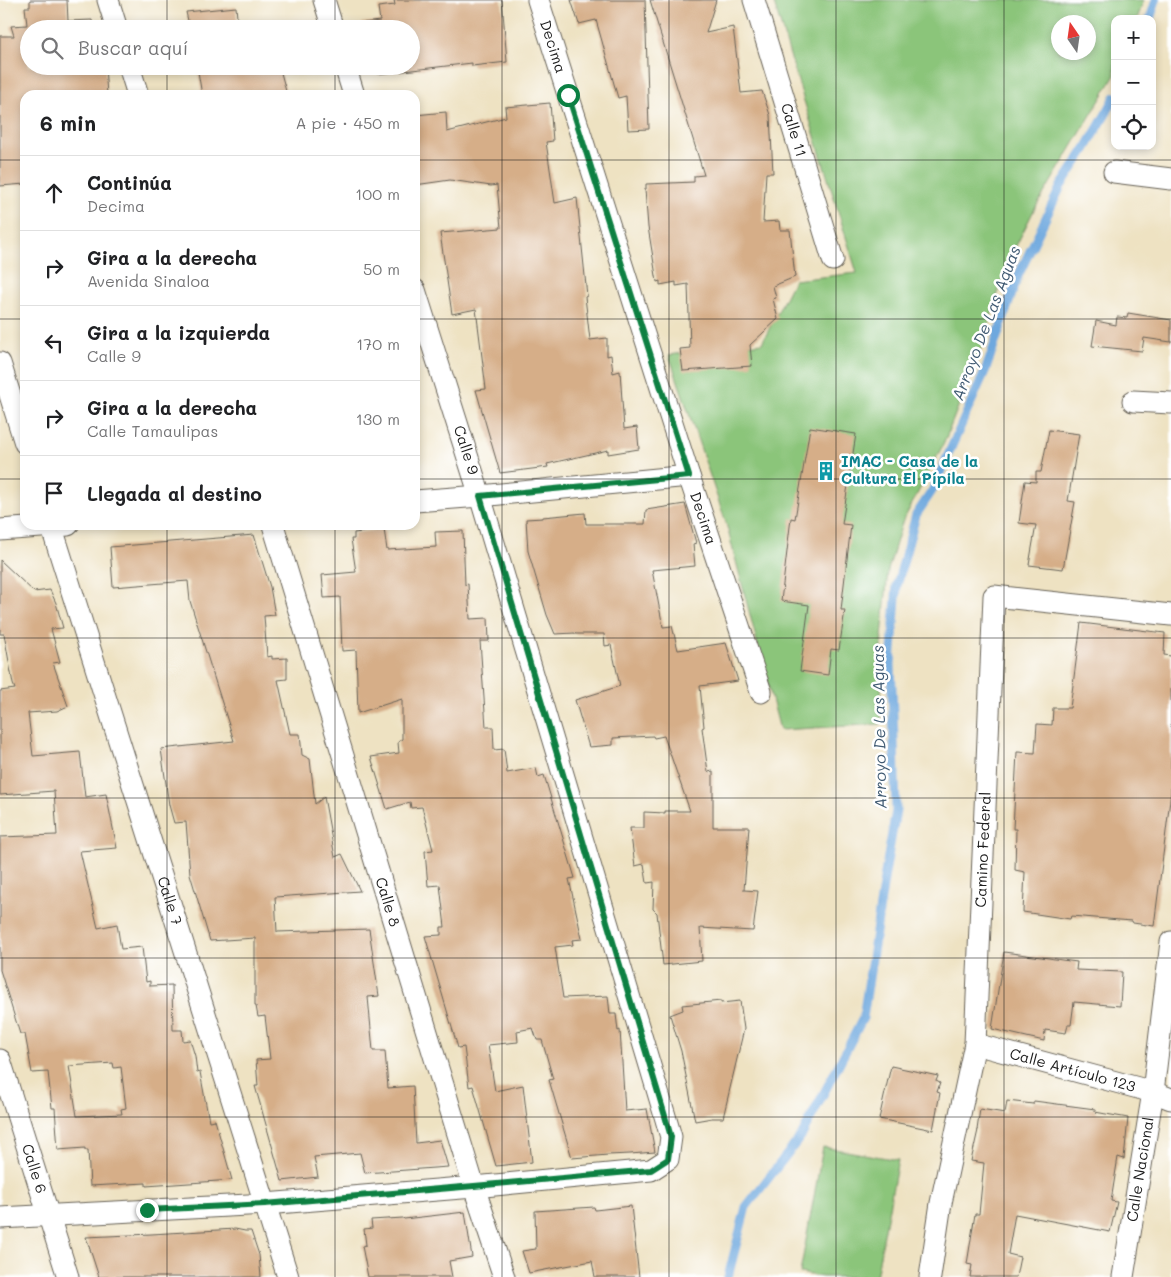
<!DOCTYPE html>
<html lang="es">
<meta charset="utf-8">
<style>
body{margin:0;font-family:Mali,sans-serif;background:#f2f2f2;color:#202124}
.controls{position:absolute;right:15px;top:15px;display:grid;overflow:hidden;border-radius:10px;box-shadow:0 2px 8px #0003}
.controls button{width:45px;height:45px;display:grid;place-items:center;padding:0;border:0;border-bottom:1px solid #e0e0e0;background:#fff;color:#202124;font:25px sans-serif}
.compass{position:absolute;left:1051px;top:15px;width:45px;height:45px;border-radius:50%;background:#fff;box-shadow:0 2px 8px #0003;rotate:347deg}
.stop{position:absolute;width:15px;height:15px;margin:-11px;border:4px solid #0b8043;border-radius:50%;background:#fff}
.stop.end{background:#0b8043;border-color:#fff;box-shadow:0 1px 5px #0008}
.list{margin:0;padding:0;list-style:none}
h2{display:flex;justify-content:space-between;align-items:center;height:65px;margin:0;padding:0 20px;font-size:21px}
h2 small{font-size:16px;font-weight:400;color:#757577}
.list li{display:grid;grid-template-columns:32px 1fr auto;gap:15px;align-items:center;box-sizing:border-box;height:75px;padding:0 20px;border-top:1px solid #e0e0e0}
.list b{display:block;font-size:19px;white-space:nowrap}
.list p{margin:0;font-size:16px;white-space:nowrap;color:#757577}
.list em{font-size:16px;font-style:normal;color:#757577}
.icon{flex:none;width:28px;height:28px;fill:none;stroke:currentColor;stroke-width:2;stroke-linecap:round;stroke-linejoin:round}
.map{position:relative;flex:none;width:1171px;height:1277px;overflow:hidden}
.search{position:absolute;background:#fff;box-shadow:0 2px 8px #0003;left:20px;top:20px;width:400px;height:55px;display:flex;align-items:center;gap:12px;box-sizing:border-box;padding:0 18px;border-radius:28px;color:#757577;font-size:19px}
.panel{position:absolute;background:#fff;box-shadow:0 2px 8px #0003;left:20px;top:90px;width:400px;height:440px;border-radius:15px}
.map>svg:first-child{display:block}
.green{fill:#8bc57a;stroke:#54704b;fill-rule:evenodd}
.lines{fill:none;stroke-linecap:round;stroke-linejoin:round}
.stream{stroke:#6ea8de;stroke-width:9}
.building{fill:#d6ae88;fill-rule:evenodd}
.minor-casing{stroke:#666156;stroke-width:23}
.minor{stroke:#fff;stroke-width:21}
.route{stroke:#0b8043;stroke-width:6}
.grid{fill:none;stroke:#1c1c1c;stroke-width:1;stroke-opacity:0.55}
.labels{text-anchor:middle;stroke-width:5;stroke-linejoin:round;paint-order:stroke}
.street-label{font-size:15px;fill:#1c1c1c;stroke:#fff}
.culture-label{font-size:15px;font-weight:bold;fill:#0d838f;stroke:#fff;text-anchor:start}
.water-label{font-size:16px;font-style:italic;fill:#415b73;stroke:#fff}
</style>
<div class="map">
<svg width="1171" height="1277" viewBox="0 0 1171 1277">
<rect width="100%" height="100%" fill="#fff"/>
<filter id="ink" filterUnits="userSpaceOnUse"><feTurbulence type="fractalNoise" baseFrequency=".02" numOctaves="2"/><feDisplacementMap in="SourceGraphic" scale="10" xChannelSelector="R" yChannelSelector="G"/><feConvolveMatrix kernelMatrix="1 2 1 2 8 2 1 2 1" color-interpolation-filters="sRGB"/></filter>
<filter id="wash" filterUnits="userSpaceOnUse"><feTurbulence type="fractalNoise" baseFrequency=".0096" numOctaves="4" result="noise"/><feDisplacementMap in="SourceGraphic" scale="20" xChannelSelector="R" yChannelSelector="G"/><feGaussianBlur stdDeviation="1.12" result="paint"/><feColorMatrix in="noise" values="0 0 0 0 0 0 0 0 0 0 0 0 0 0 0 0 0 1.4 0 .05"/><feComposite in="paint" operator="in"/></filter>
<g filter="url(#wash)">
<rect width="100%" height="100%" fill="#eee2c2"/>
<!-- green -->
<g class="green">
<path d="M 773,0 L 1144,0 L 1137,19 L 1115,19 L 1115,75 L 1034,210 L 1006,266 L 985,338 L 944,443 L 902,523 L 888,570 L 882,638 L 881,724 L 780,730 L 726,523 L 669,355 L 762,343 L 794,280 L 857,273 ZM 1058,22 L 1088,22 L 1088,52 L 1058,52 Z"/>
<path d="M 823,1147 L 898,1160 L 876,1277 L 822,1277 L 800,1273 Z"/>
</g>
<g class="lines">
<!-- stream -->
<g class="stream">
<path d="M 1150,19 L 1156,0"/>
<path d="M 728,1277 L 746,1207 L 802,1135 L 863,1018 L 884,879 L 896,811 L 894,739 L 891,664 L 897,585 L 916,515 L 932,491 L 986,369 L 1018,276 L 1061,186 L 1085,150 L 1107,112 L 1115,97"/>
</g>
</g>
<g id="blocks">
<!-- building -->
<g class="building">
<path d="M 30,0 L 67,0 L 68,21 L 92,20 L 93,29 L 29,29 L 29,66 L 105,66 L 107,95 L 25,95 L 25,184 L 0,186 L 0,36 L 14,36 L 11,26 L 27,25 L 25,7 L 30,7 Z"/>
<path d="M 394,0 L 502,0 L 507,62 L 472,66 L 472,63 L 378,74 L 375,66 L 411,66 L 411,29 L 364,29 L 362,23 L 380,21 L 378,7 L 395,5 Z"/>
<path d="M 571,0 L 645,0 L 649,129 L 628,130 L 626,96 L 618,98 L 596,20 L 579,24 Z"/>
<path d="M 650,0 L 716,0 L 706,33 L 733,27 L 741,93 L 762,91 L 770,115 L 773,173 L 766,173 L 763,222 L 779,221 L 780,230 L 790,230 L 795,277 L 773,286 L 776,298 L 773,299 L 778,319 L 750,345 L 752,366 L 683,371 L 680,349 L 690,348 L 688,284 L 676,286 L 676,282 L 660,285 L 660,281 L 657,282 L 648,227 L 645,189 L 646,189 L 646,184 L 694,182 L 694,176 L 704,175 Z"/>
<path d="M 236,7 L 238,28 L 311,23 L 312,29 L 190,29 L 186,12 Z"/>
<path d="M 197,66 L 300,66 L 280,69 L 287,95 L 202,95 Z"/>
<path d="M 550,103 L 553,141 L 546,142 L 555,203 L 577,198 L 587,296 L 585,297 L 590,340 L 607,338 L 607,356 L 611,355 L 613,373 L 620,371 L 624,429 L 637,427 L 639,449 L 608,454 L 608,450 L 547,464 L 548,467 L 500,473 L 476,390 L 486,389 L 476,309 L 452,314 L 440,233 L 501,228 L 497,185 L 491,186 L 450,180 L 415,185 L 415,115 L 446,112 L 447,132 L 506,117 L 505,107 Z"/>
<path d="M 1128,313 L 1171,320 L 1171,342 L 1144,338 L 1142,351 L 1092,346 L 1096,321 L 1116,325 L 1117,317 L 1127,318 Z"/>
<path d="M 810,427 L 856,434 L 842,524 L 851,525 L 841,610 L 845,610 L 839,650 L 831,649 L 828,675 L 800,671 L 809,605 L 781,601 L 791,518 L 795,519 Z"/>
<path d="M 1049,430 L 1079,434 L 1068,501 L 1075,502 L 1063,569 L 1029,565 L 1036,525 L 1019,523 L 1025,481 L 1036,482 L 1036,472 L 1041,472 Z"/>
<path d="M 685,504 L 696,543 L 693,544 L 695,566 L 652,570 L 663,627 L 672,626 L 678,650 L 726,643 L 738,681 L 700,686 L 704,727 L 702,728 L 708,772 L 713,771 L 713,827 L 749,827 L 744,890 L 758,891 L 753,931 L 700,928 L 702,961 L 663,965 L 657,913 L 653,909 L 654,882 L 647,883 L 644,864 L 635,866 L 630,828 L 644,828 L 644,812 L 665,813 L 665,811 L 690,811 L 664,736 L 654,738 L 653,736 L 613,738 L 613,745 L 589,747 L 575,700 L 620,686 L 611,645 L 605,646 L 604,634 L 575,634 L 575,633 L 555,634 L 547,615 L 528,551 L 526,519 L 543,518 L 543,517 L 585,513 L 586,524 L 645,524 L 646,510 Z"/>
<path d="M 384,529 L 387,550 L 436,547 L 435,532 L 463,531 L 465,585 L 468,584 L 470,619 L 488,618 L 489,641 L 480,641 L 486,727 L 493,727 L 494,750 L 504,749 L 507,773 L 536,768 L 538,777 L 544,775 L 575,878 L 569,879 L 582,939 L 572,940 L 573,945 L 555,947 L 563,998 L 608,996 L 610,1014 L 616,1014 L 618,1031 L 620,1030 L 625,1111 L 647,1109 L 655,1152 L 630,1154 L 608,1155 L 572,1158 L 549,1080 L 553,1079 L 542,1040 L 537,1040 L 533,1028 L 517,1031 L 518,1042 L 488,1045 L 495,1091 L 523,1085 L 532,1162 L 496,1166 L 473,1086 L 469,1087 L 464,1047 L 458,1048 L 425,936 L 441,935 L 441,927 L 445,927 L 440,885 L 428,886 L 425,851 L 433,850 L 422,807 L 411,808 L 410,802 L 387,809 L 371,757 L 399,753 L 398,742 L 402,739 L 402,699 L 358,713 L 356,650 L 342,651 L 340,597 L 324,598 L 322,575 L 356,572 L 351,539 L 354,539 L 354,533 Z"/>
<path d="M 254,535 L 270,587 L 275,615 L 264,616 L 267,657 L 272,656 L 272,659 L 287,658 L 287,679 L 278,680 L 290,734 L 300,734 L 302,755 L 310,759 L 315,804 L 324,797 L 335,857 L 342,854 L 360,891 L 275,897 L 277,932 L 369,929 L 379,996 L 368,997 L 373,1051 L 385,1051 L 388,1088 L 413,1086 L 416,1143 L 440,1140 L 448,1167 L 365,1173 L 360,1153 L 314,1157 L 318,1177 L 282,1181 L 255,1086 L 258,1086 L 256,1060 L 270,1059 L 265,1016 L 258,1017 L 256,1006 L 255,1006 L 255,938 L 210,941 L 190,874 L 186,822 L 174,823 L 169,805 L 161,749 L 234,741 L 190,601 L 188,581 L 113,587 L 110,547 Z"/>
<path d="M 0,560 L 34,592 L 50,590 L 56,603 L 63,628 L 51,629 L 60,662 L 53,663 L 68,706 L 57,711 L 28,713 L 33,756 L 80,752 L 85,797 L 106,794 L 117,848 L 80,851 L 98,928 L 117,924 L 121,949 L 142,947 L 146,982 L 150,981 L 150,986 L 172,985 L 173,1030 L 182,1030 L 183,1041 L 190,1040 L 195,1056 L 197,1073 L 200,1072 L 209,1121 L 215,1120 L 232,1180 L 146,1186 L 146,1183 L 90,1186 L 88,1150 L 85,1150 L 85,1148 L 58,1150 L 55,1108 L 52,1108 L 48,1072 L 32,1073 L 25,1034 L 20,1034 L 0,970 L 0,837 L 57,835 L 54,791 L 0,795 L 0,691 L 15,689 L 13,684 L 4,634 L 0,634 ZM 113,1063 L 114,1068 L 121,1067 L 126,1108 L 121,1109 L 122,1114 L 77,1116 L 69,1066 Z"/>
<path d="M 1081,623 L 1165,633 L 1164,655 L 1171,656 L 1171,792 L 1154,926 L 1133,923 L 1132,921 L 1071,916 L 1070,919 L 1023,912 L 1025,872 L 1015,870 L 1016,829 L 1013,829 L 1017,752 L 1035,753 L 1037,724 L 1052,725 L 1053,708 L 1070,708 Z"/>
<path d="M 1004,952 L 1077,962 L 1076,970 L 1122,972 L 1120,1006 L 1074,1002 L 1071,1025 L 1068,1025 L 1066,1033 L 1045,1030 L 1044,1041 L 992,1029 Z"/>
<path d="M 721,1001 L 721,1003 L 740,1001 L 744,1029 L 723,1118 L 712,1118 L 695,1121 L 681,1051 L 670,1015 L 683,1010 L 682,1005 Z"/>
<path d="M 891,1066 L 938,1076 L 936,1081 L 940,1083 L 937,1092 L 940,1093 L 933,1130 L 879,1119 Z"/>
<path d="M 1007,1101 L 1033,1104 L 1034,1101 L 1095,1109 L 1095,1112 L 1128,1118 L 1124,1159 L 1118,1157 L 1111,1201 L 1117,1202 L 1110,1232 L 1015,1214 L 1008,1254 L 1020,1257 L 1016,1277 L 970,1277 L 972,1265 L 967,1264 L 975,1214 L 979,1214 L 984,1163 L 971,1161 L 978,1130 L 977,1130 L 980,1109 L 1005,1113 Z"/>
<path d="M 631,1206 L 639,1277 L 595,1277 L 592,1261 L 529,1273 L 522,1251 L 536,1249 L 535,1211 L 594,1207 L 595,1210 Z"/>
<path d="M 465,1212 L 472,1257 L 449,1261 L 452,1277 L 368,1277 L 362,1246 L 366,1245 L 364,1229 L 372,1228 L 371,1220 L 403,1218 L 404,1219 Z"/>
<path d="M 235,1229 L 245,1231 L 251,1231 L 259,1255 L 261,1277 L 99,1277 L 86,1237 L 152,1234 Z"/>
</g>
</g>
</g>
<g filter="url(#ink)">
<use href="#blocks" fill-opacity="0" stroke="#666156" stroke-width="1"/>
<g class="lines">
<!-- minor casing -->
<g class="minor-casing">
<g id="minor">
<path d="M 108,0 L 117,29"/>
<path d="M 324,0 L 333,29"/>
<path id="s1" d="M 538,0 L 689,476 L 761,692"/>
<path id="s2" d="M 754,0 L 833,260"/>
<path d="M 129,66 L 138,95"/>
<path d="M 345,66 L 354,95"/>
<path d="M 1114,172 L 1171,179"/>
<path d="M 0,363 L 25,443"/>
<path d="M 1133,401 L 1171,403"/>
<path d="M 415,501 L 480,496 L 689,476"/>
<path id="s3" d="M 51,525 L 288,1277"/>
<path id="s4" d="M 273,525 L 474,1187 L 504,1277"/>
<path d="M 0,530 L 68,525"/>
<path id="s5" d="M 975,1044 L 1153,1092 L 1171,1099"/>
<path id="s6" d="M 0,1060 L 68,1277"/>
<path d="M 0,1218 L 265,1204 L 474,1187 L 651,1170 L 668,1159 L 671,1137 L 665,1116 L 480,496 L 415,290"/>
<path id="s7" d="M 930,1277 L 941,1203 L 975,1044 L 994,596 L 1171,615"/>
<path id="s8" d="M 1123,1277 L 1153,1092 L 1171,942"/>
</g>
</g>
<!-- minor -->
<use href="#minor" class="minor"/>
</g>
</g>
<g class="lines" filter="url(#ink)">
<!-- route -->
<path class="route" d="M 147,1210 L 265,1204 L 474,1186 L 651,1170 L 668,1159 L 671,1137 L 665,1116 L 480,496 L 689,476 L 568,95"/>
</g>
<!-- grid -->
<path class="grid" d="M 167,0 L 167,29M 335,0 L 335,29M 502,0 L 502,1277M 669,0 L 669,1277M 836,0 L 836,1277M 1004,0 L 1004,1277M 167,66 L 167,95M 335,66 L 335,95M 0,160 L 25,160M 415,160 L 1171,160M 0,319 L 25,319M 415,319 L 1171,319M 0,479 L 25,479M 415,479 L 1171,479M 167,525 L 167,1277M 335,525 L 335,1277M 0,638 L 1171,638M 0,798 L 1171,798M 0,958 L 1171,958M 0,1117 L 1171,1117"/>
<!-- icons -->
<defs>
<g id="building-bare" transform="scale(1.5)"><path d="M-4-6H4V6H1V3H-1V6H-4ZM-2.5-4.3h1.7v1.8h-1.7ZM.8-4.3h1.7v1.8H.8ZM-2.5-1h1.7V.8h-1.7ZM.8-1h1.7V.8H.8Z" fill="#0f9aa8" stroke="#fff" stroke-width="2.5" paint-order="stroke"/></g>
</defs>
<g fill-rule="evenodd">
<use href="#building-bare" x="826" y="471"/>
</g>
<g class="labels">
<!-- street labels -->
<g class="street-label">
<text dy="5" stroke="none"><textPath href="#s1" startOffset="49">Decima</textPath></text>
<text dy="5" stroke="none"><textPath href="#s2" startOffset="136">Calle 11</textPath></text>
<text transform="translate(466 450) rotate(72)" y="5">Calle 9</text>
<text dy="5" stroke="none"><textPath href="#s1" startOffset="544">Decima</textPath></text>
<text dy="5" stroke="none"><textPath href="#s7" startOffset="432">Camino Federal</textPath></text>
<text dy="5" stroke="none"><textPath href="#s3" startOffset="394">Calle 7</textPath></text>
<text dy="5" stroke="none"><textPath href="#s4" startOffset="394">Calle 8</textPath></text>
<text dy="5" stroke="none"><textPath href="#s5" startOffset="101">Calle Artículo 123</textPath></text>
<text dy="5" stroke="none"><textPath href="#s6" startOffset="114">Calle 6</textPath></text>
<text dy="5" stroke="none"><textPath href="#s8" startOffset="109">Calle Nacional</textPath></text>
</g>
<!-- culture labels -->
<g class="culture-label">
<text x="841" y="467">IMAC - Casa de la<tspan x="841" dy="17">Cultura El Pípila</tspan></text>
</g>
<!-- water labels -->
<g class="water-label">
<text transform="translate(986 323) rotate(-69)" y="6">Arroyo De Las Aguas</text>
<text transform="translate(879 727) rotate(-91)" y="6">Arroyo De Las Aguas</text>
</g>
</g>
</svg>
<div class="controls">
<button>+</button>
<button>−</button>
<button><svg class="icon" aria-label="locate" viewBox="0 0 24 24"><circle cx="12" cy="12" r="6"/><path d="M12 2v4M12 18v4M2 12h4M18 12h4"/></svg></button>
</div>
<svg class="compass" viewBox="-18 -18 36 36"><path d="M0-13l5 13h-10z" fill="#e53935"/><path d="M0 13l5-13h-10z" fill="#757577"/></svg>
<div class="stop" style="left:568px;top:95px"></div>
<div class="stop end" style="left:147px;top:1210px"></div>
<div class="search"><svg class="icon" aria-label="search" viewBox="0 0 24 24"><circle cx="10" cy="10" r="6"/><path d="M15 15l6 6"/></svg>Buscar aquí</div>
<section class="panel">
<h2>6 min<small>A pie · 450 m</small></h2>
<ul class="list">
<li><svg class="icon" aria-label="ahead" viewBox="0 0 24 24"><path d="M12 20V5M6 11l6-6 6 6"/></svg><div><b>Continúa</b><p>Decima</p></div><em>100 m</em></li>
<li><svg class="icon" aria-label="right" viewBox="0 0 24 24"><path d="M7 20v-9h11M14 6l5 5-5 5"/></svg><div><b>Gira a la derecha</b><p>Avenida Sinaloa</p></div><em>50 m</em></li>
<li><svg class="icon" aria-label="left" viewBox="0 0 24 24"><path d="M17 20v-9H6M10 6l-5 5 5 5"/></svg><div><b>Gira a la izquierda</b><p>Calle 9</p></div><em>170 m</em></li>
<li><svg class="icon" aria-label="right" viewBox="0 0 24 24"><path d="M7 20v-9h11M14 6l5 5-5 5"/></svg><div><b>Gira a la derecha</b><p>Calle Tamaulipas</p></div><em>130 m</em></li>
<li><svg class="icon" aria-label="arrive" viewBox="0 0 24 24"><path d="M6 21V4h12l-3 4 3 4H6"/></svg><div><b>Llegada al destino</b></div></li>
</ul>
</section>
</div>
